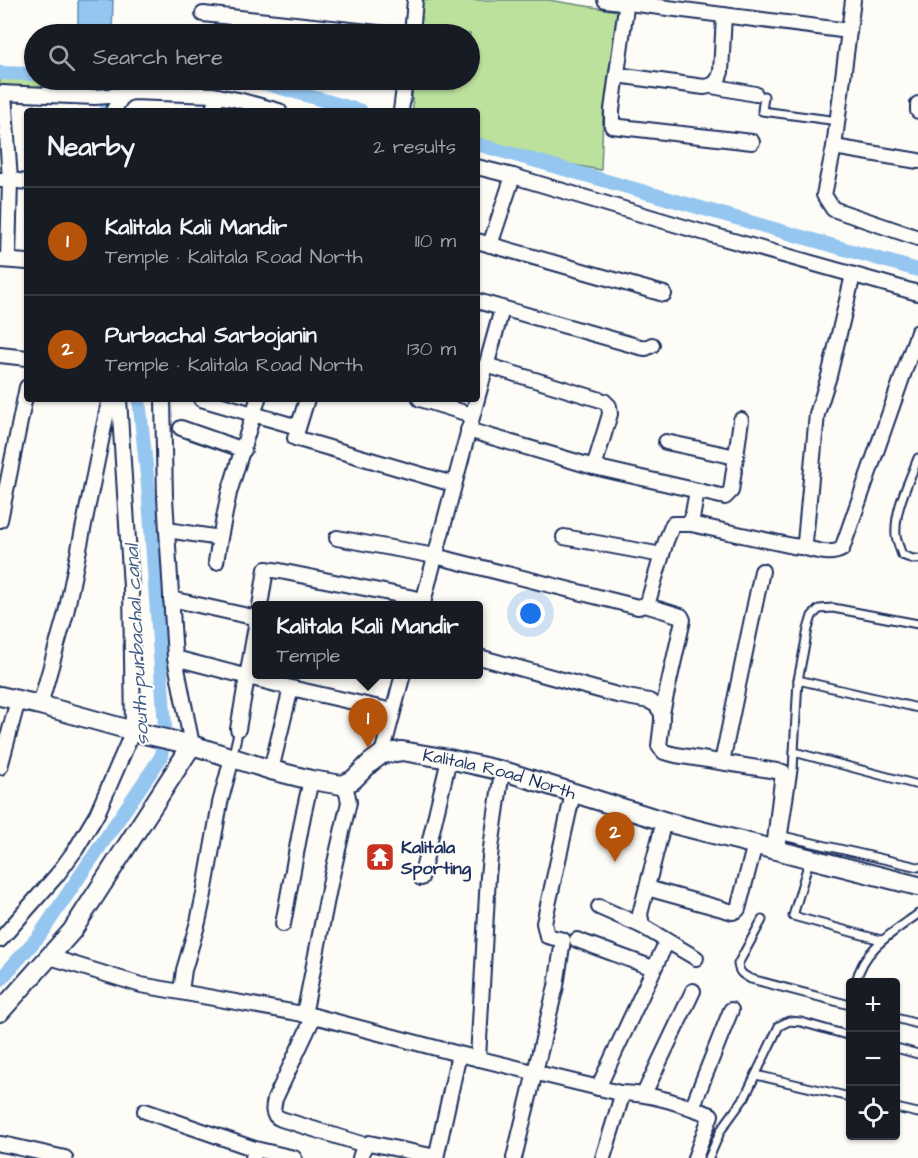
<!DOCTYPE html>
<meta charset="utf-8">
<style>
body{margin:0;font-family:"Architects Daughter",sans-serif;background:#20242c;color:#f1f3f6}
.controls{position:absolute;right:18px;bottom:18px;display:grid;overflow:hidden;border-radius:6px;box-shadow:0 2px 4px #0004}
.controls button{width:54px;height:54px;display:grid;place-items:center;padding:0;border:0;border-bottom:2px solid #363941;background:#171b24;color:#f1f3f6;font:30px sans-serif}
.you{position:absolute;left:531px;top:614px;width:21px;height:21px;margin:-15px;border:4px solid #fff;border-radius:50%;background:#1a73e8;box-shadow:0 0 0 9px #1a73e833}
.badge{display:grid;place-items:center;width:39px;height:39px;border-radius:50%;background:#b45309;color:#fff;font-size:20px;font-weight:700}
.pin{position:absolute;translate:-50% -50px;filter:drop-shadow(0 2px 3px #0008)}
.pin::after{content:'';position:absolute;top:32px;width:21px;height:18px;background:inherit;clip-path:polygon(0 0,100% 0,50% 100%)}
.popup{position:absolute;left:252px;top:601px;width:231px;height:78px;box-sizing:border-box;display:grid;place-content:center;border-radius:6px;background:#171b24;filter:drop-shadow(0 2px 4px #0005);font-size:20px;white-space:nowrap;color:#9ea1a6}
.popup b{font-size:22px;color:#f1f3f6}
.popup::after{content:'';position:absolute;left:50%;top:100%;margin-left:-12px;border:12px solid transparent;border-top-color:#171b24}
.list{margin:0;padding:0;list-style:none}
h2{display:flex;justify-content:space-between;align-items:center;height:78px;margin:0;padding:0 24px;font-size:26px}
h2 small{font-size:20px;font-weight:400;color:#9ea1a6}
.list li{display:grid;grid-template-columns:39px 1fr auto;gap:18px;align-items:center;box-sizing:border-box;height:108px;padding:0 24px;border-top:2px solid #363941}
.list b{display:block;font-size:22px;white-space:nowrap}
.list p{margin:0;font-size:20px;white-space:nowrap;color:#9ea1a6}
.list em{font-size:20px;font-style:normal;color:#9ea1a6}
.icon{flex:none;width:33px;height:33px;fill:none;stroke:currentColor;stroke-width:2;stroke-linecap:round;stroke-linejoin:round}
.map{position:relative;flex:none;width:918px;height:1158px;overflow:hidden}
.search{position:absolute;background:#171b24;box-shadow:0 2px 4px #0004;left:24px;top:24px;width:456px;height:66px;display:flex;align-items:center;gap:15px;box-sizing:border-box;padding:0 21px;border-radius:33px;color:#9ea1a6;font-size:22px}
.panel{position:absolute;background:#171b24;box-shadow:0 2px 4px #0004;left:24px;top:108px;width:456px;height:294px;border-radius:6px}
.map>svg:first-child{display:block}
.green{fill:#bbe19d;stroke:#6b887e;stroke-width:1.5}
.water{fill:#94c6f0;stroke:#648ab6;stroke-width:1.5}
.lines{fill:none;stroke-linecap:round;stroke-linejoin:round}
.canal{stroke:#94c6f0;stroke-width:14}
.lane-casing{stroke:#1b2f5e;stroke-width:11}
.street-casing{stroke:#1b2f5e;stroke-width:18}
.secondary-casing{stroke:#1b2f5e;stroke-width:22}
.lane{stroke:#fdfcf7;stroke-width:7}
.street{stroke:#fdfcf7;stroke-width:14}
.secondary{stroke:#fdfcf7;stroke-width:18}
.labels{text-anchor:middle;stroke-width:4.5;stroke-linejoin:round;paint-order:stroke}
.street-label{font-size:18px;fill:#1b2f5e;stroke:#fdfcf7}
.poi-label{font-size:18px;font-weight:bold;fill:#1b2f5e;stroke:#fdfcf7;text-anchor:start}
.water-label{font-size:20px;font-style:italic;fill:#3f5c8a;stroke:#fdfcf7}
</style>
<div class="map">
<svg width="918" height="1158" viewBox="0 0 918 1158">
<rect width="100%" height="100%" fill="#fdfcf7"/>
<filter id="ink" filterUnits="userSpaceOnUse"><feTurbulence type="fractalNoise" baseFrequency=".0167" numOctaves="2"/><feDisplacementMap in="SourceGraphic" scale="12" xChannelSelector="R" yChannelSelector="G"/><feConvolveMatrix kernelMatrix="1 2 1 2 8 2 1 2 1" color-interpolation-filters="sRGB"/></filter>
<g filter="url(#ink)">
<!-- green -->
<g class="green">
<path d="M 420,0 L 548,0 L 617,11 L 603,116 L 601,170 L 507,153 L 477,139 L 477,111 L 413,111 L 412,97 L 413,80 L 470,80 L 470,34 L 417,34 Z"/>
<path d="M 0,73 L 34,74 L 34,80 L 116,80 L 104,93 L 0,90 Z"/>
</g>
<!-- water -->
<path class="water" d="M 78,0 L 113,0 L 112,34 L 78,34 Z"/>
<g class="lines">
<!-- canal -->
<g class="canal">
<path d="M 0,73 L 34,74"/>
<path d="M 237,80 L 264,83 L 361,111"/>
<path d="M 106,111 L 109,96 L 117,80"/>
<path d="M 477,144 L 918,270"/>
<path d="M 0,980 L 39,936 L 161,757 L 165,727 L 148,485 L 139,399"/>
</g>
<!-- lane casing -->
<g class="lane-casing">
<g id="lane">
<path d="M 764,96 L 762,111 L 838,121"/>
<path d="M 918,458 C 909,482 894,509 896,536 C 897,542 900,549 902,555 L 913,559 L 918,559"/>
<path d="M 798,680 L 918,708"/>
<path d="M 794,752 L 918,785"/>
<path d="M 232,758 L 237,737"/>
<path d="M 783,836 L 918,867"/>
<path d="M 781,851 L 793,770 L 798,680 L 808,629 L 812,616 L 819,609 L 833,608 L 918,624"/>
<path d="M 809,861 L 793,916 L 881,940"/>
<path d="M 762,920 L 738,964 C 739,973 743,975 751,979 L 850,1005"/>
<path d="M 856,982 C 863,949 892,933 918,914"/>
<path d="M 896,1018 L 918,1024"/>
<path d="M 896,1048 L 918,1054"/>
<path d="M 756,1075 L 850,1097"/>
<path d="M 896,1108 L 918,1113"/>
<path d="M 709,1158 L 721,1130 L 745,1097 L 779,1026 L 789,1021 L 801,1022 L 850,1036"/>
</g>
</g>
<!-- street casing -->
<g class="street-casing">
<g id="street">
<path d="M 605,0 L 849,31"/>
<path d="M 627,0 L 612,110 L 612,126 L 752,142"/>
<path d="M 853,0 L 834,147 L 824,195 L 833,209 L 918,238"/>
<path d="M 203,14 L 387,34"/>
<path d="M 412,34 L 415,0"/>
<path d="M 617,75 L 704,87 C 714,86 718,82 721,72 L 724,15"/>
<path d="M 712,86 L 755,94"/>
<path d="M 0,93 L 95,97 L 123,95"/>
<path d="M 4,93 L 10,180 L 27,182"/>
<path d="M 918,104 L 918,111"/>
<path d="M 113,111 L 123,95 L 132,92 L 213,95 L 238,100 L 279,111"/>
<path d="M 212,111 L 218,96"/>
<path d="M 401,111 L 405,80"/>
<path d="M 834,147 L 918,161"/>
<path d="M 477,167 L 513,176 L 684,227 L 918,293"/>
<path d="M 0,180 L 10,180 L 8,260"/>
<path d="M 477,241 L 664,294"/>
<path d="M 490,245 L 513,176"/>
<path d="M 0,260 L 27,262"/>
<path d="M 477,301 L 640,347 L 646,348 L 652,345"/>
<path d="M 0,355 L 27,358"/>
<path d="M 163,399 L 165,498 L 175,658 L 192,745"/>
<path d="M 201,399 L 298,427"/>
<path d="M 307,399 L 295,438 L 453,484"/>
<path d="M 420,399 L 472,415"/>
<path d="M 477,399 L 502,309"/>
<path d="M 181,428 L 244,450"/>
<path d="M 468,430 L 594,467 L 610,414 L 609,406 L 604,401 L 486,365"/>
<path d="M 666,442 L 736,457"/>
<path d="M 594,467 L 725,497 L 731,491 L 741,420"/>
<path d="M 0,520 L 27,387"/>
<path d="M 691,524 L 697,491"/>
<path d="M 167,530 L 220,538 L 229,493 L 258,399"/>
<path d="M 564,537 L 662,555"/>
<path d="M 337,538 L 435,556 L 638,607 L 645,605 L 648,602 L 666,541 L 673,524 L 691,524 L 793,546 L 801,547 L 805,542 L 817,414 L 829,376 L 853,275"/>
<path d="M 801,547 C 814,550 830,556 842,549 L 918,332"/>
<path d="M 216,562 L 220,538"/>
<path d="M 171,599 L 257,618"/>
<path d="M 645,605 L 681,616 L 683,620 L 662,713"/>
<path d="M 260,606 L 266,569 L 280,571 L 424,600"/>
<path d="M 422,606 L 477,399"/>
<path d="M 479,657 L 617,695 L 649,701 L 656,705 L 662,713 L 662,721 L 659,746 L 664,752 L 676,755 L 783,772 L 774,849"/>
<path d="M 175,658 L 291,688 L 393,711"/>
<path d="M 40,705 L 66,613 L 109,402 L 108,399"/>
<path d="M 238,729 L 257,620"/>
<path d="M 382,754 L 403,674"/>
<path d="M 722,762 L 762,571"/>
<path d="M 0,767 L 18,700"/>
<path d="M 271,770 L 291,688"/>
<path d="M 664,821 L 640,914 L 642,926 L 696,958"/>
<path d="M 421,878 L 449,759"/>
<path d="M 647,888 L 733,912 L 737,910 L 738,909 L 755,844"/>
<path d="M 599,907 L 642,926"/>
<path d="M 283,924 L 303,816 L 311,780"/>
<path d="M 0,940 L 57,875 L 76,849 L 97,814 L 133,731 L 131,587 L 119,399"/>
<path d="M 577,940 L 653,968"/>
<path d="M 50,957 L 141,985 L 314,1016 L 459,1054 L 620,1093 C 652,1093 681,1104 711,1115 L 695,1158"/>
<path d="M 181,991 L 184,970 L 198,922 L 204,894 L 220,803 L 232,758"/>
<path d="M 304,1015 L 330,884 L 349,802 L 347,793 L 342,785"/>
<path d="M 314,1016 L 275,1099 C 273,1108 271,1115 281,1119 L 365,1145"/>
<path d="M 478,1059 L 488,876 L 491,848 L 502,771"/>
<path d="M 598,1088 L 667,941"/>
<path d="M 644,1094 L 693,991"/>
<path d="M 692,1108 L 731,1010"/>
<path d="M 145,1111 L 255,1149 L 253,1158"/>
<path d="M 0,1144 L 7,1145 L 65,1158"/>
<path d="M 255,1149 L 294,1158"/>
<path d="M 360,1158 C 362,1152 363,1146 369,1143 L 436,1157"/>
<path d="M 436,1158 L 459,1054"/>
<path d="M 514,1158 L 556,986 L 563,940 L 547,936 L 544,923 L 573,793"/>
<path d="M 603,1158 L 621,1099 L 620,1093"/>
</g>
</g>
<!-- secondary casing -->
<g class="secondary-casing">
<g id="secondary">
<path id="s1" d="M 0,696 L 40,705 L 144,734 L 192,745 L 271,770 L 311,780 L 342,785 L 353,780 L 370,763 L 382,754 L 402,751 L 449,759 L 507,772 L 670,823 L 918,886"/>
<path d="M 0,1012 L 72,931 L 192,745"/>
</g>
</g>
<!-- lane -->
<use href="#lane" class="lane"/>
<!-- street -->
<use href="#street" class="street"/>
<!-- secondary -->
<use href="#secondary" class="secondary"/>
</g>
</g>
<!-- icons -->
<defs>
<g id="temple-square" transform="scale(1.5)"><rect x="-9" y="-9" width="18" height="18" rx="4" fill="#c8321e" stroke="#fdfcf7"/><path d="M0-6L5-2H3V0L6.5 2.5H4V6H1.5V3h-3V6H-4V2.5H-6.5L-3 0V-2H-5Z" fill="#fff"/></g>
</defs>
<g fill-rule="evenodd">
<use href="#temple-square" x="380" y="857"/>
</g>
<g class="labels">
<!-- street labels -->
<g class="street-label">
<text dy="6" stroke="none"><textPath href="#s1" startOffset="525">Kalitala Road North</textPath></text>
</g>
<!-- poi labels -->
<g class="poi-label">
<text x="401" y="853">Kalitala<tspan x="401" dy="21">Sporting</tspan></text>
</g>
<!-- water labels -->
<g class="water-label">
<text transform="translate(136 645) rotate(-93)" y="7">south purbachal canal</text>
</g>
</g>
</svg>
<div class="controls">
<button>+</button>
<button>−</button>
<button><svg class="icon" aria-label="locate" viewBox="0 0 24 24"><circle cx="12" cy="12" r="6"/><path d="M12 2v4M12 18v4M2 12h4M18 12h4"/></svg></button>
</div>
<div class="you"></div>
<div class="pin badge" style="left:368px;top:748px">1</div>
<div class="popup"><b>Kalitala Kali Mandir</b>Temple</div>
<div class="pin badge" style="left:615px;top:862px">2</div>
<div class="search"><svg class="icon" aria-label="search" viewBox="0 0 24 24"><circle cx="10" cy="10" r="6"/><path d="M15 15l6 6"/></svg>Search here</div>
<section class="panel">
<h2>Nearby<small>2 results</small></h2>
<ul class="list">
<li><span class="badge">1</span><div><b>Kalitala Kali Mandir</b><p>Temple · Kalitala Road North</p></div><em>110 m</em></li>
<li><span class="badge">2</span><div><b>Purbachal Sarbojanin</b><p>Temple · Kalitala Road North</p></div><em>130 m</em></li>
</ul>
</section>
</div>
